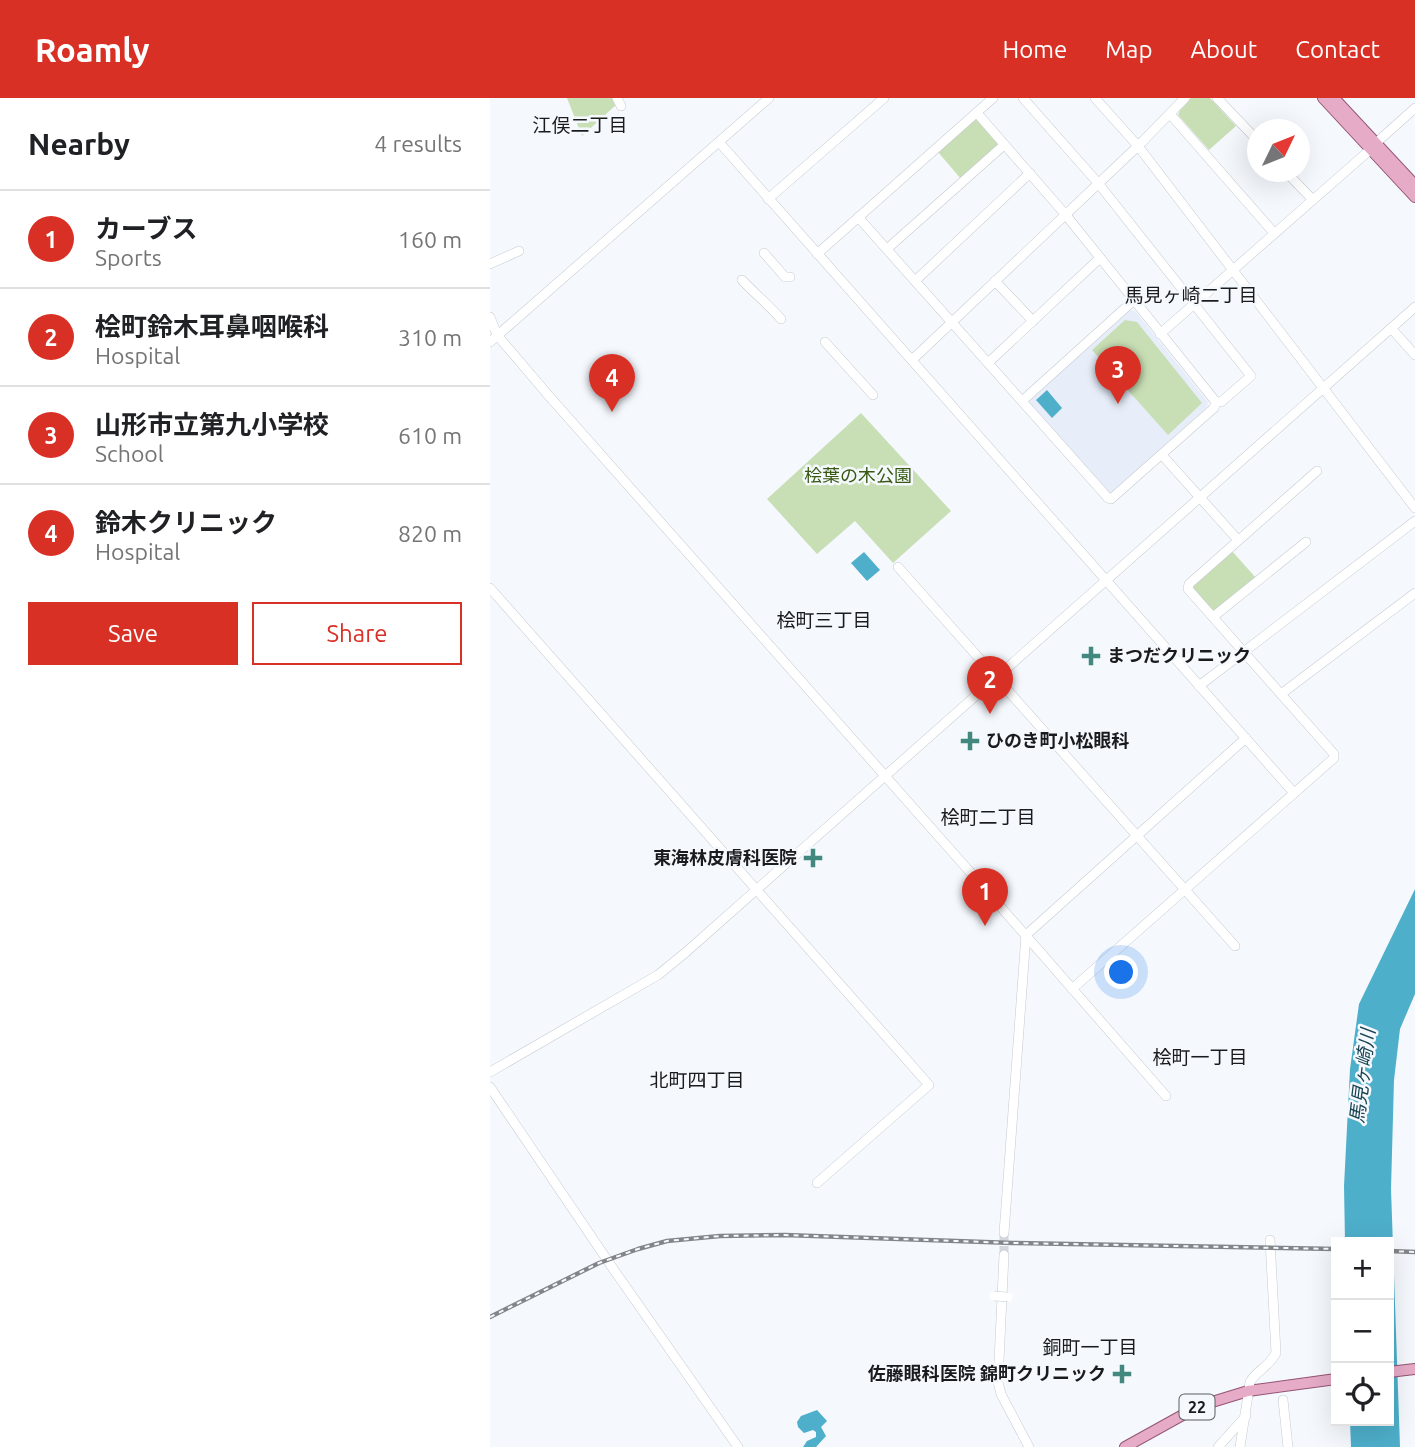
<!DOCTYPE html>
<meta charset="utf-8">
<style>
body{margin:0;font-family:Ubuntu,"Noto Sans JP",sans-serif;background:#f2f2f2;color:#202124}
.controls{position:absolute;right:21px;bottom:21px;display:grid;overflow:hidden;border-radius:0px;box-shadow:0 7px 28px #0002}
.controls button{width:63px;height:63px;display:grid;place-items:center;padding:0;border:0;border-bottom:2px solid #e0e0e0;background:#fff;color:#202124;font:35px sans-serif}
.compass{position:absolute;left:757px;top:21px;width:63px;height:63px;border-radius:50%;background:#fff;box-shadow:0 7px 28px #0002;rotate:47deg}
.you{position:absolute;left:632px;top:875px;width:24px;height:24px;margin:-18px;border:5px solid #fff;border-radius:50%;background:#1a73e8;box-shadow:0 0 0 10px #1a73e833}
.badge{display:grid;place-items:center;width:46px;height:46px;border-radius:50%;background:#d93025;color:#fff;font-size:23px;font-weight:700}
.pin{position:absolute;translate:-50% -58px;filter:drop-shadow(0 2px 4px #0008)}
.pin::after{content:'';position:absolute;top:37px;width:24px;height:21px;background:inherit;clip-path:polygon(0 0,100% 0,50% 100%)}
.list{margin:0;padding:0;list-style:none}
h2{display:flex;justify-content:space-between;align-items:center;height:91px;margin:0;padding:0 28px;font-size:30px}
h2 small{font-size:23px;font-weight:400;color:#757577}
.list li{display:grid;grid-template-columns:46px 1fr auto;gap:21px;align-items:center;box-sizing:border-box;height:98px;padding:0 28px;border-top:2px solid #e0e0e0}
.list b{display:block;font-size:26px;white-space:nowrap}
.list p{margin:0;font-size:23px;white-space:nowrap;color:#757577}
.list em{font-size:23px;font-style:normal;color:#757577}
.actions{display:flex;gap:14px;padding:21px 28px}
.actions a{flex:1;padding:16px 0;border:2px solid #d93025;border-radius:0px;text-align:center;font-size:24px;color:#d93025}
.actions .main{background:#d93025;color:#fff}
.icon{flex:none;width:38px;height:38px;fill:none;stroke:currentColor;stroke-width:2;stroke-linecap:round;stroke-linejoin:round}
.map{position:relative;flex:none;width:925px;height:1349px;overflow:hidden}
header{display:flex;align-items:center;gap:42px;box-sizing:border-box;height:98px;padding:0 35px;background:#d93025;color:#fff}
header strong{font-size:33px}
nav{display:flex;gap:38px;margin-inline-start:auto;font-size:24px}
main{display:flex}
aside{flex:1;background:#fff}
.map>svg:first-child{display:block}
.built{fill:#e7eef9}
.green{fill:#c8dfb5}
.water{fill:#4eafcb}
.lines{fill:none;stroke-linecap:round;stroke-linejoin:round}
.minor-tunnel{stroke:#d4d8dc;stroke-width:9;stroke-dasharray:9 4.5;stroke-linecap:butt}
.minor-casing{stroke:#c5cad1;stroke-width:10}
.major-casing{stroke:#935473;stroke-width:12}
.minor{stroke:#fff;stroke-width:9}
.major{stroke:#e6abc7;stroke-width:10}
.rail-casing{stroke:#828589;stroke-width:4.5}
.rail{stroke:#f5f9fe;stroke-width:2;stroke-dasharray:5;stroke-linecap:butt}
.minor-bridge-casing{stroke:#c5cad1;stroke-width:10;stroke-linecap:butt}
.minor-bridge{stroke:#fff;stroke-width:9}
.poi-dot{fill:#42887e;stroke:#f5f9fe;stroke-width:2.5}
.labels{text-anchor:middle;stroke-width:5;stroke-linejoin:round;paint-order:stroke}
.shield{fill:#f5f9fe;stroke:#5b5e60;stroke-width:2}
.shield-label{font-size:16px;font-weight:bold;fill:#191b1d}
.park-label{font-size:18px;fill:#395912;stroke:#f5f9fe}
.poi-label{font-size:18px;font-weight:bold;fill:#191b1d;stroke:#f5f9fe;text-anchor:start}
.neighbourhood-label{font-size:19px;fill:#191b1d;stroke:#f5f9fe}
.water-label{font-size:19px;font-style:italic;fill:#184350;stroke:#f5f9fe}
</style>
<header>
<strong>Roamly</strong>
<nav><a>Home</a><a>Map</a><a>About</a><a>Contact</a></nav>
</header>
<main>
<aside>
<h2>Nearby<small>4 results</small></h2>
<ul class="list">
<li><span class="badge">1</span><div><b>カーブス</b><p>Sports</p></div><em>160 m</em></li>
<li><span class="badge">2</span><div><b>桧町鈴木耳鼻咽喉科</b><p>Hospital</p></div><em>310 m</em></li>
<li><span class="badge">3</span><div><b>山形市立第九小学校</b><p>School</p></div><em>610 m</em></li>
<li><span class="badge">4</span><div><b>鈴木クリニック</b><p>Hospital</p></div><em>820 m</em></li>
</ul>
<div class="actions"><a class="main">Save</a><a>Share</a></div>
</aside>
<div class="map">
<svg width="925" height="1349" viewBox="0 0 925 1349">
<rect width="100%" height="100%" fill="#f5f9fe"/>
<!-- built -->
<path class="built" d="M 637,212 L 645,213 L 718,304 L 717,309 L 621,395 L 615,395 L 539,308 L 539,302 Z"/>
<!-- green -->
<g class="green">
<path d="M 77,0 L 125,0 L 127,6 L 92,38 Z"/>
<path d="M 701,0 L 720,0 L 746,28 L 719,52 L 688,17 L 690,12 Z"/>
<path d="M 485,21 L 490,21 L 511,45 L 471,81 L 448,54 Z"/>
<path d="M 635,222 L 647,224 L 712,305 L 678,337 L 602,252 Z"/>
<path d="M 371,315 L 461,413 L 403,465 L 365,423 L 327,456 L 277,401 Z"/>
<path d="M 742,453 L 766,480 L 724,514 L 702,489 Z"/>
</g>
<!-- water -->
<g class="water">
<path d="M 557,292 L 572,310 L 562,320 L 546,302 Z"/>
<path d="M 374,454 L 390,472 L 377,483 L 361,465 Z"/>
<path d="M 925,791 L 925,896 L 910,931 L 904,982 L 901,1091 L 910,1349 L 861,1349 L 860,1323 L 899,1323 L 899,1144 L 855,1144 L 854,1088 L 860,971 L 869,906 Z"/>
<path d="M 327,1312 L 337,1323 L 331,1329 L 336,1338 L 326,1349 L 313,1349 L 317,1343 L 326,1339 L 326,1334 L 323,1332 L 314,1335 L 308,1329 L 307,1324 L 311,1318 Z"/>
</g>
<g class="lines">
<!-- minor-tunnel -->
<path class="minor-tunnel" d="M 514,1157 L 514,1135"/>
<!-- minor casing -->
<g class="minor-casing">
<g id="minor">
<path d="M 127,0 L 131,8"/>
<path d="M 533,0 L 608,85 L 761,278 L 731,304 L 726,304"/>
<path d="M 605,0 L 648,48 L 925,410"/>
<path d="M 727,0 L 768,43"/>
<path d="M 680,16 L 784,135"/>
<path d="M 229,44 L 804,695"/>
<path d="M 886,45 L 925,10"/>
<path d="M 796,74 L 822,101"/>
<path d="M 278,101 L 394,0"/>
<path d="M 368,119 L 618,400 L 621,401 L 724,310 L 726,304 L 575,116 L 487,15"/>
<path d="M 397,151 L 514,47"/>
<path d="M 274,155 L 295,179 L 300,179"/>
<path d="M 327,156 L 503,0"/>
<path d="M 0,166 L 29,153"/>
<path d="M 252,182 C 265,196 278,206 291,221"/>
<path d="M 425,183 L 540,75"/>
<path d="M 505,183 L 543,223"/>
<path d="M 0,219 L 7,237 L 59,298 L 488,783 L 676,998"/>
<path d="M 901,230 L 925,257"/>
<path d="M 670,236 L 881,51"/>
<path d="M 0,244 L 279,0"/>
<path d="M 335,244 L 383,297"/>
<path d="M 422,262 L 648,48 L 695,0"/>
<path d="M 498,265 L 610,160"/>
<path d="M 532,303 L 643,203"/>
<path d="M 672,357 L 748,442"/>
<path d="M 408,469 L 745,848"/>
<path d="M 0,490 L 439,987 L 327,1085"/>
<path d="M 723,519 L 816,444"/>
<path d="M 709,588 L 925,423"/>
<path d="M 791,596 L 925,495"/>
<path d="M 582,891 L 844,660 L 844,656 L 698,491 L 699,486 L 827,373"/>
<path d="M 0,974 L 168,877 L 195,855 L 925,209"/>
<path d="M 0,989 L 124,1172 L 248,1349"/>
<path d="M 514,1135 L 536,837 L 756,640"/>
<path d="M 514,1157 L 508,1284 L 511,1296 L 539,1349"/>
<path d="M 793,1302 L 798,1349"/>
<path d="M 728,1349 L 756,1318"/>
<path d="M 750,1349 L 760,1284 C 767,1272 780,1268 786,1255 L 780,1142"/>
</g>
</g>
<!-- major casing -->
<g class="major-casing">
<g id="major">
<path d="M 833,0 L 925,99"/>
<path d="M 844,0 L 925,87"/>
<path d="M 899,1274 L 925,1271"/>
<path d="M 635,1349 L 709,1308 L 758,1293 L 846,1281"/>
</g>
</g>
<!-- minor -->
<use href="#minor" class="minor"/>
<!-- major -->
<use href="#major" class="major"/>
<!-- rail casing -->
<g class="rail-casing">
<g id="rail">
<path d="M 899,1153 L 925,1154"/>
<path d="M 0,1219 L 109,1165 L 148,1151 L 177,1143 L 230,1138 L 295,1137 L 523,1145 L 846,1151"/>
</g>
</g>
<!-- rail -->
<use href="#rail" class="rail"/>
<!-- minor-bridge casing -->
<g class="minor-bridge-casing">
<path id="minor-bridge" d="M 504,1198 L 518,1199"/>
</g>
<!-- minor-bridge -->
<use href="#minor-bridge" class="minor-bridge"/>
</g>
<!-- markers -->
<g class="poi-dot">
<path d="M597.5 547.5h7v7h7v7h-7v7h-7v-7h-7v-7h7z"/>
<path d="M476.5 632.5h7v7h7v7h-7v7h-7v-7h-7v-7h7z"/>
<path d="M319.5 749.5h7v7h7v7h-7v7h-7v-7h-7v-7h7z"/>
<path d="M628.5 1265.5h7v7h7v7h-7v7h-7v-7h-7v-7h7z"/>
</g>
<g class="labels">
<!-- shield labels -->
<rect class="shield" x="689.5" y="1296.5" width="35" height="25" rx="5"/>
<g class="shield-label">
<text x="707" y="1315">22</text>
</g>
<!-- park labels -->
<g class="park-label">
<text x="368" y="384">桧葉の木公園</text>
</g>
<!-- poi labels -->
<g class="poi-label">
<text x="617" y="564">まつだクリニック</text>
<text x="496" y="649">ひのき町小松眼科</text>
<text x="307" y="766" text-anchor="end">東海林皮膚科医院</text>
<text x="616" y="1282" text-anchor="end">佐藤眼科医院 錦町クリニック</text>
</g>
<!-- neighbourhood labels -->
<g class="neighbourhood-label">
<text x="90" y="34">江俣二丁目</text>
<text x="701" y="204">馬見ヶ崎二丁目</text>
<text x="334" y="529">桧町三丁目</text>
<text x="498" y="726">桧町二丁目</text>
<text x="710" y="966">桧町一丁目</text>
<text x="207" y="989">北町四丁目</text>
<text x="600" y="1256">銅町一丁目</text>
</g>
<!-- water labels -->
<g class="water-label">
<text transform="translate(872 978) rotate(-83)" y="7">馬見ヶ崎川</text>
</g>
</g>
</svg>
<div class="controls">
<button>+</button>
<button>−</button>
<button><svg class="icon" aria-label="locate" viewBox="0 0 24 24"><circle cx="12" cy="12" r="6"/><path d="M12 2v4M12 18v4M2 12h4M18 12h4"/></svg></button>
</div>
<svg class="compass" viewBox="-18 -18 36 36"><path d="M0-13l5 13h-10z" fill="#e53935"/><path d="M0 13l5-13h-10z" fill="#757577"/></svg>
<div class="you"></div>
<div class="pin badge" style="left:495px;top:828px">1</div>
<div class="pin badge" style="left:500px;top:616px">2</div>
<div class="pin badge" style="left:628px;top:306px">3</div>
<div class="pin badge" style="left:122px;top:314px">4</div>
</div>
</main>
